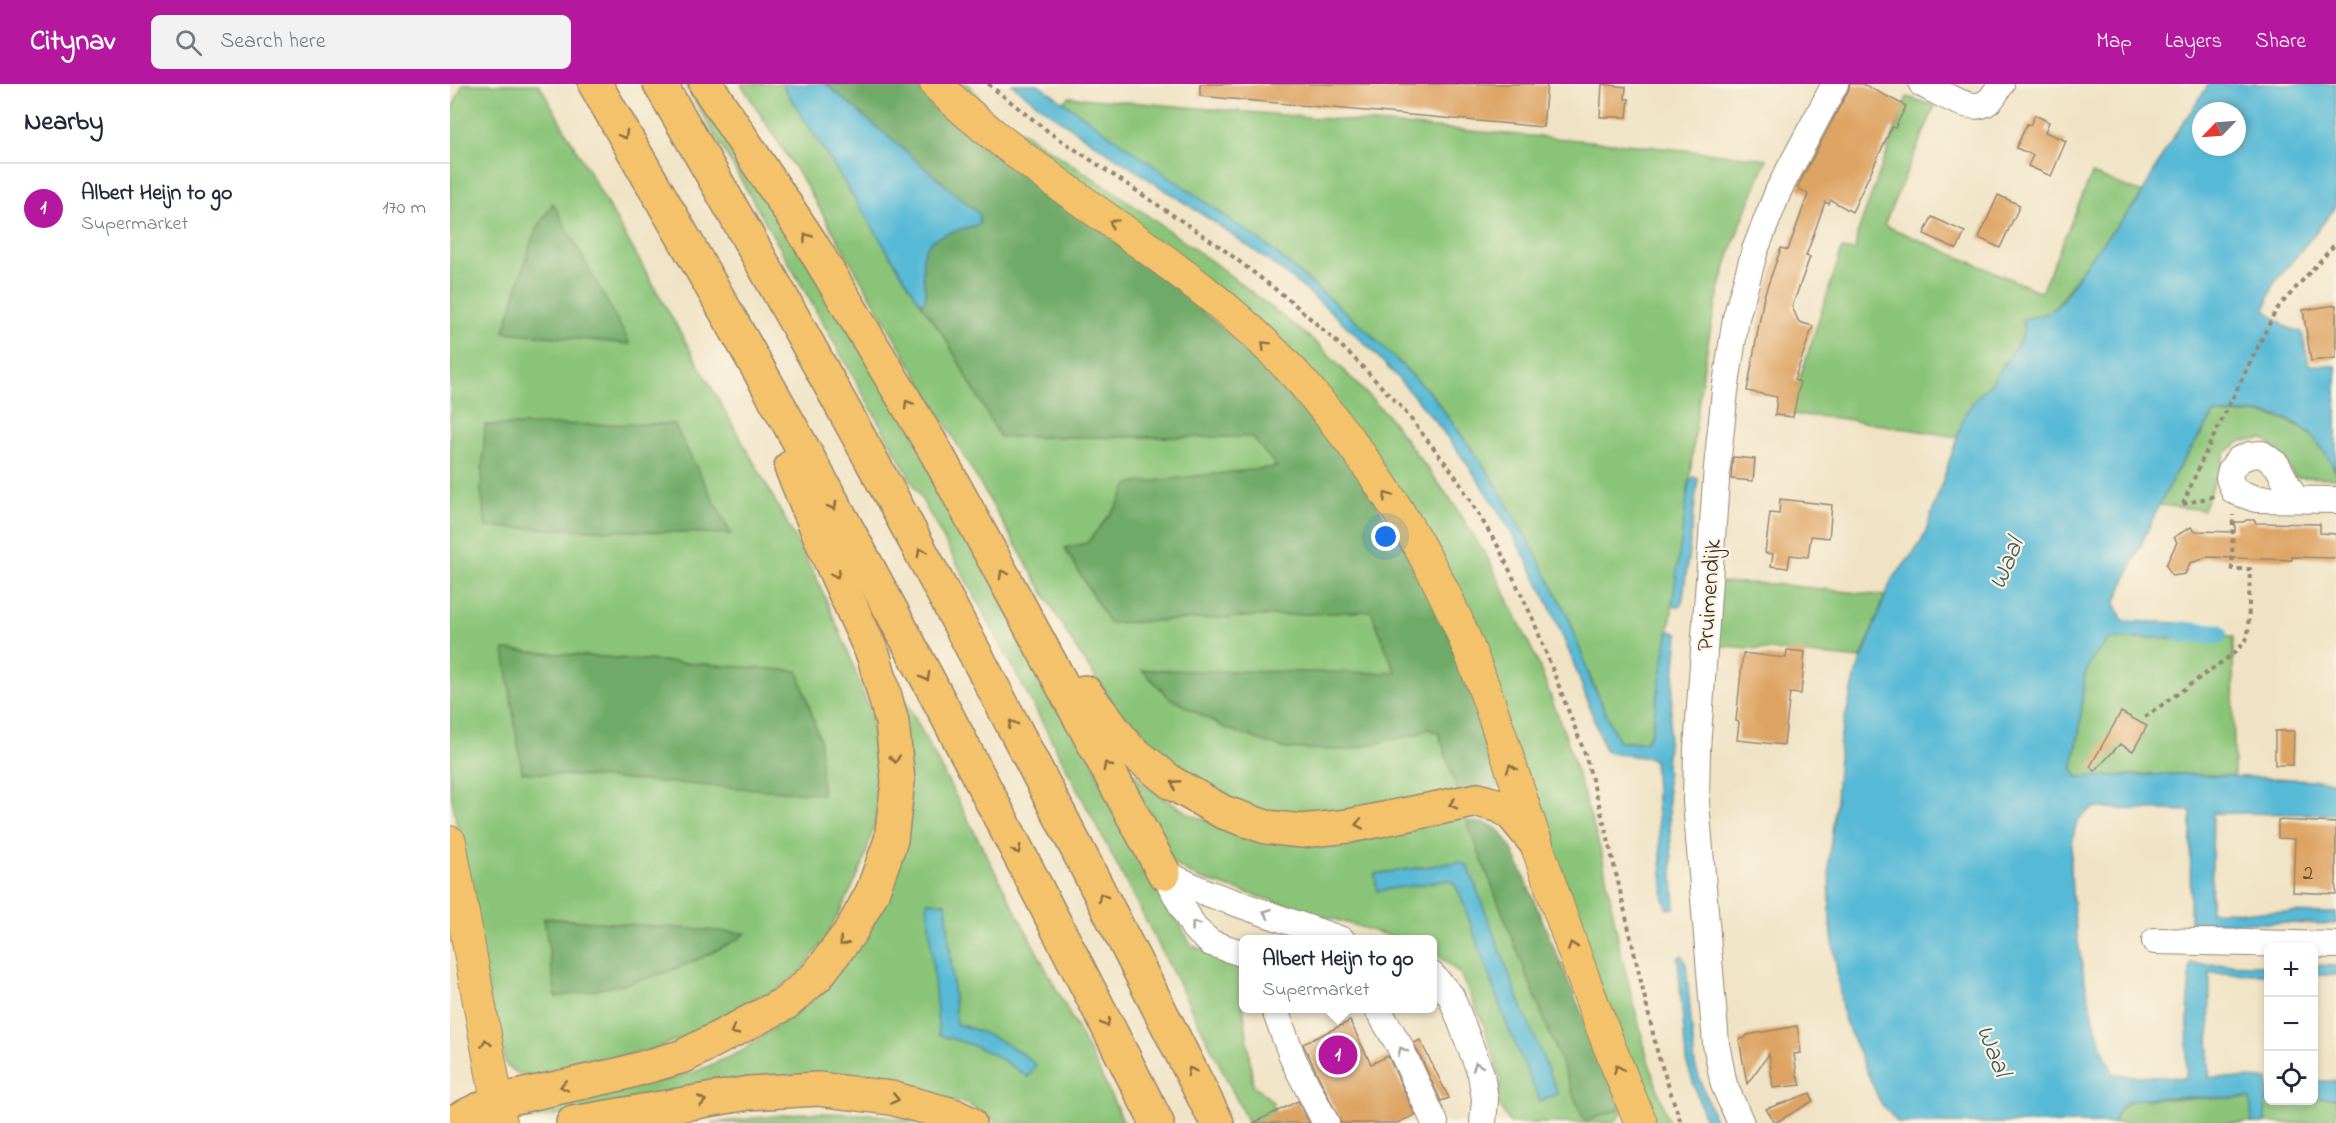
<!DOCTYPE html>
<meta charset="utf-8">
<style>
body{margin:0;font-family:"Indie Flower",sans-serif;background:#f2f2f3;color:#1f2937}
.controls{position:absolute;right:18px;bottom:18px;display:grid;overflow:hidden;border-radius:9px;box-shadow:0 3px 9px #0003}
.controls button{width:54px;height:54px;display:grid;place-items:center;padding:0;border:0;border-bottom:2px solid #e0e1e3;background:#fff;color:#1f2937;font:30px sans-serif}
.compass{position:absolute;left:1742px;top:18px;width:54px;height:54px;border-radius:50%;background:#fff;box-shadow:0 3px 9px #0003;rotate:245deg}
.you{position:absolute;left:936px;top:453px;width:21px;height:21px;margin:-15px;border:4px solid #fff;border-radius:50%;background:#1a73e8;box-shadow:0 0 0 9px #1a73e833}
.badge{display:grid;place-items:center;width:39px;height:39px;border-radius:50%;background:#b5179e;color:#fff;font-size:20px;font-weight:700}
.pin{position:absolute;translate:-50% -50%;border:3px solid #fff;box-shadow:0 2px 6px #0006}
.popup{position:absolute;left:789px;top:851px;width:198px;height:78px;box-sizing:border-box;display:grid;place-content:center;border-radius:9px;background:#fff;filter:drop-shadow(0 2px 4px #0005);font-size:20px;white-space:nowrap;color:#747a83}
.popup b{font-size:22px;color:#1f2937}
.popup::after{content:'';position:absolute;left:50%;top:100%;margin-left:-12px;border:12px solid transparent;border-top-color:#fff}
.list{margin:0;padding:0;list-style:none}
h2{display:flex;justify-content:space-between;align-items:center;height:78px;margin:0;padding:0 24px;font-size:26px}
h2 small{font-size:20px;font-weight:400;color:#747a83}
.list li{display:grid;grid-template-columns:39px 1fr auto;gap:18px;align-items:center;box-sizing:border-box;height:90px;padding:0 24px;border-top:2px solid #e0e1e3}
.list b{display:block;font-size:22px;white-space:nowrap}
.list p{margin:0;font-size:20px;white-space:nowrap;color:#747a83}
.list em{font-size:20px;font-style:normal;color:#747a83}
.icon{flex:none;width:33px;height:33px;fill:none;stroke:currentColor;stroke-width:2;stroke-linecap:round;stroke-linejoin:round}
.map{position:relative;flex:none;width:1886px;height:1039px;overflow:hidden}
header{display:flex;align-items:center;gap:36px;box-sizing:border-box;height:84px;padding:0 30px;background:#b5179e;color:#fff}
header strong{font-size:28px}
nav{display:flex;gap:33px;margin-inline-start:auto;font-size:21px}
.search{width:420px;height:54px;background:#f2f2f3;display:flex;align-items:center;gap:15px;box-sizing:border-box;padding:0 21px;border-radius:9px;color:#747a83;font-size:22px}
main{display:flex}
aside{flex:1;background:#fff}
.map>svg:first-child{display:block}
.green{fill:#8ac478;stroke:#62774b;stroke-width:1.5;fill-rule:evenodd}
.forest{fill:#6faa68;stroke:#556a43;stroke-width:1.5}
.water{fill:#57b9d6;stroke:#49727a;stroke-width:1.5;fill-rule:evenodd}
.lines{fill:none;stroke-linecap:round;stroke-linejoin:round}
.canal{stroke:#57b9d6;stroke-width:21}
.building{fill:#dda362}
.minor-casing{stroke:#968672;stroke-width:28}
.major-casing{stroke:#968672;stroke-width:34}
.highway-casing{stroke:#968672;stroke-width:36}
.path{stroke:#968672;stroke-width:4;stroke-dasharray:4.5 4.5;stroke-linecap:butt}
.minor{stroke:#fff;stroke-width:26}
.major{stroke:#f3c26a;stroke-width:32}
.highway{stroke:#f3c26a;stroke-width:33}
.oneway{stroke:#8e6e40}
.oneway2{stroke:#a79f9a}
.labels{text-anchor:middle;stroke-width:4.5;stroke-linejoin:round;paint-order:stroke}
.number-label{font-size:21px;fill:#64482f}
.street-label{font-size:24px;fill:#3b2a1e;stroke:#fcf5e5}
.water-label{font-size:26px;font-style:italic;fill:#455c5e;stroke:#fcf5e5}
</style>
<header>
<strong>Citynav</strong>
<div class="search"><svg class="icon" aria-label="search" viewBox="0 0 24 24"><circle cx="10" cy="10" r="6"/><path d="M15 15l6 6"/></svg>Search here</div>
<nav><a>Map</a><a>Layers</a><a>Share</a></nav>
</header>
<main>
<aside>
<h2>Nearby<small></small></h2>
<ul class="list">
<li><span class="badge">1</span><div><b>Albert Heijn to go</b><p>Supermarket</p></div><em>170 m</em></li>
</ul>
</aside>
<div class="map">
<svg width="1886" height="1039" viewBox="0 0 1886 1039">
<rect width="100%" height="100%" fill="#fcf5e5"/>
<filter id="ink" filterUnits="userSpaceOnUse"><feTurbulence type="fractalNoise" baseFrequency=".0167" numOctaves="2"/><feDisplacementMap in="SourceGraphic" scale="12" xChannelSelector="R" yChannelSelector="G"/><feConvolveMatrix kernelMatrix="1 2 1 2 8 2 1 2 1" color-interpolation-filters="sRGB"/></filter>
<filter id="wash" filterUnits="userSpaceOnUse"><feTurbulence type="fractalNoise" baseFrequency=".008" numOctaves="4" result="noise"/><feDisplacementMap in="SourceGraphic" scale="24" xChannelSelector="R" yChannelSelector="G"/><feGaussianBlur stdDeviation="1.35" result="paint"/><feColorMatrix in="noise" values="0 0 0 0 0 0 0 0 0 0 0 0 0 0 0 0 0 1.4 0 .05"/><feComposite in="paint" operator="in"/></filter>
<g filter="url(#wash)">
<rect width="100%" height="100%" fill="#f0e3c5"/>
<!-- green -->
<g class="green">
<path d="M 13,0 L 89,0 L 309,387 L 367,495 L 400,572 L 421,631 L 428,683 L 426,735 L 413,780 L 399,810 L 374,857 L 350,888 L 321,910 L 276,937 L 198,967 L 84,994 L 67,989 L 56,981 L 35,898 L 0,704 L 0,29 ZM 55,566 L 347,587 L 355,614 ZM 94,834 L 295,850 C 285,858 273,863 262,868 C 212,894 161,904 106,913 Z"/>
<path d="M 235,0 L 246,0 L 489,390 L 741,861 L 793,884 L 792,913 L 803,1001 L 822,1017 L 827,1039 L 798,1039 C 746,930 689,823 633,716 C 507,474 373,235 235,0 Z"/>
<path d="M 291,0 L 332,0 L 497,257 L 550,353 L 802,353 L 827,383 L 679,400 L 667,422 L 637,459 L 615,464 L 659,539 L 922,527 L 946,590 L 692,586 L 720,614 L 775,644 L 896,666 L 967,650 L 979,645 L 989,650 L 1010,714 L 828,734 L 770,714 L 725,687 L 677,641 L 624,561 L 360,108 Z"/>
<path d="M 507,0 L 518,0 L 540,27 L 669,111 L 768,182 L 868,260 L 938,332 L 1003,419 L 1040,478 L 1086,574 L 1117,656 L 1152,771 L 1170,866 L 1198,976 L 1219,1039 L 1200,1039 L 907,351 L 633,107 Z"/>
<path d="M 619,13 L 1187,61 L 1317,75 C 1300,118 1280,162 1269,207 C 1250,283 1244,360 1235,437 C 1226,508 1214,579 1201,649 L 1195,658 L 1169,658 L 1084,467 L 1041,392 L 982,311 L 913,243 L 816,161 L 613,18 Z"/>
<path d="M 1457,13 L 1485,22 L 1434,141 L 1591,208 L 1642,90 L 1693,109 L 1680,127 L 1645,167 L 1605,224 L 1591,232 L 1572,235 L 1574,247 L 1571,255 L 1541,300 L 1521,321 L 1507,353 L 1388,334 L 1338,330 L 1392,165 L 1405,167 L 1407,151 Z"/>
<path d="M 1805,329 C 1837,333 1861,344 1878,372 C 1882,380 1886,385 1886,394 L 1844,393 C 1837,376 1828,366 1813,355 L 1792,357 L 1776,368 L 1753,426 L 1709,421 L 1727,386 L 1764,330 L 1779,331 Z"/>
<path d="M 1264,498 L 1324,500 L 1435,512 L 1411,575 L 1258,560 Z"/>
<path d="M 1783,553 L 1784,692 L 1731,690 L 1627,693 L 1622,685 C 1624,671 1628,658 1630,644 C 1635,601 1626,588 1660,555 Z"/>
<path d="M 444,594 L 646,981 L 674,1039 L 549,1039 L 516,1019 L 312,995 L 79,1036 L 73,1033 L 75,1029 L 245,988 L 292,967 L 361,917 L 429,821 ZM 478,818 L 496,819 L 506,940 L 574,971 L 585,981 L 578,993 L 551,974 L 524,960 L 489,951 Z"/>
<path d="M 657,659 L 694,701 L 741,731 L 792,749 L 1014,727 L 1133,1035 L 1137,1037 L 1172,1024 L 1173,1029 L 1163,1039 L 1060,1039 L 1046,1016 L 1051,997 L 1034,941 L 1010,890 L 983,867 L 982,856 L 950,855 L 748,794 L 724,780 ZM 1009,778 L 1108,1010 L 1058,944 L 1010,810 L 1003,798 L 999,796 L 927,807 L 925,790 Z"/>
<path d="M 1801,1014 L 1802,1039 L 1664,1039 C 1667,1026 1673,1020 1685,1015 Z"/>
<path d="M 1864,1014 L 1886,1014 L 1886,1039 L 1816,1039 L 1815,1015 L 1864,1016 Z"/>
<path d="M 349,1029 L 421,1030 L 476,1039 L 261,1039 Z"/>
</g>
<!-- forest -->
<g class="forest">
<path d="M 376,0 L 465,0 L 491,24 L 739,215 L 826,290 L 890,363 L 983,509 L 1057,701 L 1010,714 L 989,650 L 979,645 L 967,650 L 896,666 L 836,665 L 775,644 L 720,614 L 692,586 L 946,589 L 921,527 L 659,539 L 615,464 L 637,459 L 667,422 L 679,400 L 827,383 L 802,353 L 550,353 L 497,257 L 471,220 L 476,213 C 466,152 477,156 529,140 L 529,130 Z"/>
<path d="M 103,119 L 180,260 L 54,248 L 83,152 Z"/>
<path d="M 224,340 L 281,450 L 36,443 L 31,407 L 35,341 Z"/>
<path d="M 54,566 L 348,587 L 370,656 L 372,710 L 72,688 Z"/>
<path d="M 1017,738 C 1046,738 1049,744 1063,767 L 1172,1024 L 1137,1037 L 1133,1035 Z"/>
<path d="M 94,834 L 296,849 C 286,857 274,862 263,868 C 213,894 161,904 106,913 Z"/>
</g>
<!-- water -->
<g class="water">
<path d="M 332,0 L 376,0 L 529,130 L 529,140 C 477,156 466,152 476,213 L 471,220 Z"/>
<path d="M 562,0 L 588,0 L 816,161 L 913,243 L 982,311 L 1041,392 L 1084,467 L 1119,534 L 1141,597 L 1169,658 L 1195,658 L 1201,649 L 1219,546 L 1228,550 L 1216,681 L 1225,824 L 1217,825 L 1214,815 L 1204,677 L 1200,674 L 1159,669 L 1154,664 C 1142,631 1131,597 1118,565 C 1053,403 943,265 801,164 C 751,128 699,96 648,62 C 619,42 589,23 562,0 Z"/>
<path d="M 1759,0 L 1886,0 L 1886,123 L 1823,201 L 1815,226 L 1836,243 L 1852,248 L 1859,281 L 1886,282 L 1886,386 C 1865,351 1850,332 1806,329 C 1792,328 1778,331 1764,330 L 1727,386 L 1709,421 L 1665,519 L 1673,537 L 1757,540 L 1759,553 L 1660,555 C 1626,587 1635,601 1630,644 C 1628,658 1624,671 1623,685 L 1628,693 L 1731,690 L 1886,697 L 1886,730 L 1763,729 L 1761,827 L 1886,829 L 1886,840 L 1740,838 L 1741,727 C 1719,726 1695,726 1673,725 C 1664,725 1654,723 1645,724 C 1642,725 1637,728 1633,731 C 1601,756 1641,959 1665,991 L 1736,994 L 1740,880 L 1818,881 L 1818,890 L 1760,889 L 1759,993 L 1818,995 L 1818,1015 L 1815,1016 L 1816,1039 L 1802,1039 L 1800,1014 C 1779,1014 1688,1010 1675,1019 C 1668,1024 1665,1032 1664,1039 L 1448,1039 L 1430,1018 L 1393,932 L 1380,836 L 1379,774 L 1386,716 L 1390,655 L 1406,590 L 1441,497 L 1468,463 L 1475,450 L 1515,330 L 1527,313 L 1541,300 L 1571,255 L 1574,247 L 1572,235 L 1591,232 L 1605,224 L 1613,215 L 1645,167 L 1688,117 L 1720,58 ZM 1751,27 L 1787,27 L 1787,63 L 1751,63 Z"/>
<path d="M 1243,393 L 1248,395 L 1233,514 L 1230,523 L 1222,522 L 1239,399 Z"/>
<path d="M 1009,778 L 1018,782 L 1069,916 L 1108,1010 L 1090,1017 L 1058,944 L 1010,810 L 1003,798 L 999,796 L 927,807 L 925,790 Z"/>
<path d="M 477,818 L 496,819 L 506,940 C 536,948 562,960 586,981 L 578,993 C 545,970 528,961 489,951 Z"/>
<path d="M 1232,871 L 1236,880 L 1245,982 L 1266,1039 L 1256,1039 L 1236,976 L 1228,874 Z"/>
<path d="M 1864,881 L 1886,882 L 1886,891 L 1864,891 Z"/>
<rect x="1864" y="997" width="22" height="17"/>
</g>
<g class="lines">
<!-- canal -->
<path class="canal" d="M 1732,548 L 1767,550"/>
</g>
<g id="blocks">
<!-- building -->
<g class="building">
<path d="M 750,0 L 1097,0 L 1093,43 L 750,12 Z"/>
<path d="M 1152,0 L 1176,3 L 1175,15 L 1179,15 L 1177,33 L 1150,33 Z"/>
<path d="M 1400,0 L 1413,0 L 1456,22 L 1445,44 L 1442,43 L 1402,128 L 1381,116 L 1379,120 L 1375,118 L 1356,172 L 1360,173 L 1342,223 L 1349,238 L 1363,242 L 1344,296 L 1350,298 L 1343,333 L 1325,331 L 1327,313 L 1297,307 L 1314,212 L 1331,164 L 1338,166 L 1358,110 L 1347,104 L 1398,7 Z"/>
<path d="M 1585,31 L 1599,38 L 1595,48 L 1616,57 L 1601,92 L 1578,82 L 1583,71 L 1566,64 L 1577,40 L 1580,41 Z"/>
<path d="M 1548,111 L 1570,121 L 1550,164 L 1529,154 Z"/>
<path d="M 1482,133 L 1515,148 L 1507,165 L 1474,150 Z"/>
<path d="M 1886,221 L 1886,274 L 1861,277 L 1853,226 Z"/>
<path d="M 1283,373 L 1305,375 L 1303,397 L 1281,395 Z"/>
<path d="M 1330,415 L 1382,421 L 1379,454 L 1361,452 L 1358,473 L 1340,471 L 1338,484 L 1321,482 L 1323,470 L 1315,469 L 1320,429 L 1329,430 Z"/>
<path d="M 1796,436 L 1804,436 L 1806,439 L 1870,440 L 1870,449 L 1886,450 L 1886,474 L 1842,473 L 1842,476 L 1756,473 L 1748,477 L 1740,479 L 1735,490 L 1722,492 L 1716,481 L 1727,458 L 1724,453 L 1741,443 L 1744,447 L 1785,448 L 1785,438 L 1794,438 Z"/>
<path d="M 1337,566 L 1355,568 L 1351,610 L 1340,609 L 1334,661 L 1287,656 L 1289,638 L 1286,637 L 1293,569 L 1336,574 Z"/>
<path d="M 1671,628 L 1697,642 L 1683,667 L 1670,660 L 1645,687 L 1640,683 Z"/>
<path d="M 1825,647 L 1844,647 L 1843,681 L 1825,681 Z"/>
<path d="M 1828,736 L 1886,739 L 1886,810 L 1843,808 L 1845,755 L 1828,754 Z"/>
<path d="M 900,937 L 921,980 L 938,972 L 965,1031 L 947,1039 L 891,1039 L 853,960 Z"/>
<path d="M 1347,942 L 1351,969 L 1344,970 L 1347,991 L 1351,1001 L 1323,1004 L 1319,970 L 1297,1000 L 1289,955 L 1295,954 L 1297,951 Z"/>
<path d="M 970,956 L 999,1014 L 991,1017 L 964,959 Z"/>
<path d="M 1360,1009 L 1363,1017 L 1325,1039 L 1316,1025 Z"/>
<path d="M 848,1017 L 859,1039 L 803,1039 Z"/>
</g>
</g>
</g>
<g filter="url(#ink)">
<use href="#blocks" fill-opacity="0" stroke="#968672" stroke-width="1.5"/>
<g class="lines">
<!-- minor casing -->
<g class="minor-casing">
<g id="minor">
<path d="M 1472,0 C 1485,6 1517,26 1531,21 C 1541,19 1546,8 1551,0"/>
<path d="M 1845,415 L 1827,381 L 1812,370 L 1800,371 L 1788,376 L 1781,386 L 1779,394 L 1784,407 L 1806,415 L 1886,416"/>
<path d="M 714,789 L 757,809 L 892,856"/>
<path d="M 714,789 L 744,844 L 761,859 L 794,870"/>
<path d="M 1705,857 L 1886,861"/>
<path d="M 982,891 L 1001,912 L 1031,990 L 1035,1015 L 1033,1039"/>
<path d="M 824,924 L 844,977 L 876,1039"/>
<path d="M 927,924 L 949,961 L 985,1039"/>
<path d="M 1291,1039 L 1274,1001 L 1266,960 L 1246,718 L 1247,665 L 1267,383 L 1275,307 L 1286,234 L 1305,166 L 1329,105 L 1385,0"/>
</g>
</g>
<!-- major casing -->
<g class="major-casing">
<g id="major">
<path d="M 486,0 C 518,32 554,60 591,87 C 681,154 778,214 853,299 C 905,359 952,427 988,497 C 1031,580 1056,671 1086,759 C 1118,853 1151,947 1191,1039"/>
<path d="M 0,758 L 51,1039"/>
</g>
</g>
<!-- highway casing -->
<g class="highway-casing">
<g id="highway">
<path d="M 145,0 C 244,171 343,343 436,517 C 529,690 618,864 707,1039"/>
<path d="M 210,0 C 408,340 590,688 767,1039"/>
<path d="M 256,0 L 362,161 L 487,370 L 714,789"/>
<path d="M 635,608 L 678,664 L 722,699 L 773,728 L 816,743 L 852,747 L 899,742 L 1028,716 L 1050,722 L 1061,729 L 1086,759"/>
<path d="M 1,1039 L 47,1017 L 171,990 L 234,972 L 336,919 L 367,892 L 401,847 L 422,809 L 441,756 L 448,697 L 442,638 L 424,573 L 380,476 L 341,383"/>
<path d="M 123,1039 L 299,1009 L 368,1005 L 441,1014 L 503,1031 L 519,1039"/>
</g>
</g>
<!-- path -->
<g class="path">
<path d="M 538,0 L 599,48 L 769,162 L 842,218 L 901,271 L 953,325 L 1004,390 L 1049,464 L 1083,535 L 1135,670 L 1155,742 L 1208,971 L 1231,1039"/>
<path d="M 1733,420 L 1765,412"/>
<path d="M 1733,420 L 1753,374 L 1826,226 L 1886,159"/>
<path d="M 1695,633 L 1787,567 L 1798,553 L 1800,485 L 1782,485 L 1783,431"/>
</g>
<!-- minor -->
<use href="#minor" class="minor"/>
<!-- major -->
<use href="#major" class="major"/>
<!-- highway -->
<use href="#highway" class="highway"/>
</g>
<!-- one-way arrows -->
<defs><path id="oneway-chevron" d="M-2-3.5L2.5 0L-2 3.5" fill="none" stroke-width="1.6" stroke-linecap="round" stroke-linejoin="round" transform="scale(1.5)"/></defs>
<g class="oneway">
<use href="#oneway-chevron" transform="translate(174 51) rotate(60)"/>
<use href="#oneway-chevron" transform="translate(663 139) rotate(-145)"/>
<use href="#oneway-chevron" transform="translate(357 153) rotate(-123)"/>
<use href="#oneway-chevron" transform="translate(815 261) rotate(-135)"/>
<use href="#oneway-chevron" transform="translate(458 320) rotate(-121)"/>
<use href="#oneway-chevron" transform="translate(937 412) rotate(-124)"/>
<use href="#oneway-chevron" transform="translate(383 422) rotate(61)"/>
<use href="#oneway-chevron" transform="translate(471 468) rotate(-119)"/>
<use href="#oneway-chevron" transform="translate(386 490) rotate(65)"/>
<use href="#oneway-chevron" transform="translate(553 490) rotate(-119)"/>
<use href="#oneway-chevron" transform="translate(476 593) rotate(62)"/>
<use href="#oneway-chevron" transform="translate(562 640) rotate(-118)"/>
<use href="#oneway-chevron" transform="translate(445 675) rotate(84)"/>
<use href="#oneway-chevron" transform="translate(657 682) rotate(-118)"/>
<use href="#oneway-chevron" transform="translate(1061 684) rotate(-108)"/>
<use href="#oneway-chevron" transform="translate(725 700) rotate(-147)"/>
<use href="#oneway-chevron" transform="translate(1003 720) rotate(166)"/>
<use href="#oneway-chevron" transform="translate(909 740) rotate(169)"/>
<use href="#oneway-chevron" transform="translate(567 766) rotate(62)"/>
<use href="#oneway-chevron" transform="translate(652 813) rotate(-118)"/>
<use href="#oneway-chevron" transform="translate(393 858) rotate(128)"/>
<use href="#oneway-chevron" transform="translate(1122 862) rotate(-109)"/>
<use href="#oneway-chevron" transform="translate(656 939) rotate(63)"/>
<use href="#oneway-chevron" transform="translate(284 947) rotate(152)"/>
<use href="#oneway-chevron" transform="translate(36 959) rotate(-100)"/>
<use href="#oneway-chevron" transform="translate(1168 985) rotate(-112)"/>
<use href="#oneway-chevron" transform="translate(741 987) rotate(-117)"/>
<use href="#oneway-chevron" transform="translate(114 1002) rotate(168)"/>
<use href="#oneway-chevron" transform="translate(445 1015) rotate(13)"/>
<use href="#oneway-chevron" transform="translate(252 1017) rotate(-10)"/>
</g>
<g class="oneway2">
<use href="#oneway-chevron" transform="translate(817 829) rotate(-161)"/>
<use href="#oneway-chevron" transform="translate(745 841) rotate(-127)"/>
<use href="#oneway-chevron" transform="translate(952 967) rotate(-116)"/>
<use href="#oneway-chevron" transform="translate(1027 982) rotate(-110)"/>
</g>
</g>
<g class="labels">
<!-- number labels -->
<g class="number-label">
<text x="1858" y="795">2</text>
</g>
<!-- street labels -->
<g class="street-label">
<text transform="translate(1258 511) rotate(-86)" y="8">Pruimendijk</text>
</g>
<!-- water labels -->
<g class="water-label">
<text transform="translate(1555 479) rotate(-67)" y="9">Waal</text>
<text transform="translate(1545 966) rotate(68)" y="9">Waal</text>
</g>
</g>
</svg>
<div class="controls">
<button>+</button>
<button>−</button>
<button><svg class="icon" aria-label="locate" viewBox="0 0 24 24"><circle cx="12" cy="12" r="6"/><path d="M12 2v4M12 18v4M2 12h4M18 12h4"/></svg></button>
</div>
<svg class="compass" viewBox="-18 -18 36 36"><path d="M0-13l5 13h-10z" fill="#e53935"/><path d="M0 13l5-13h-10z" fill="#747a83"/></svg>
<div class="you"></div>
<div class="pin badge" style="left:888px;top:971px">1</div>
<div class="popup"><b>Albert Heijn to go</b>Supermarket</div>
</div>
</main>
